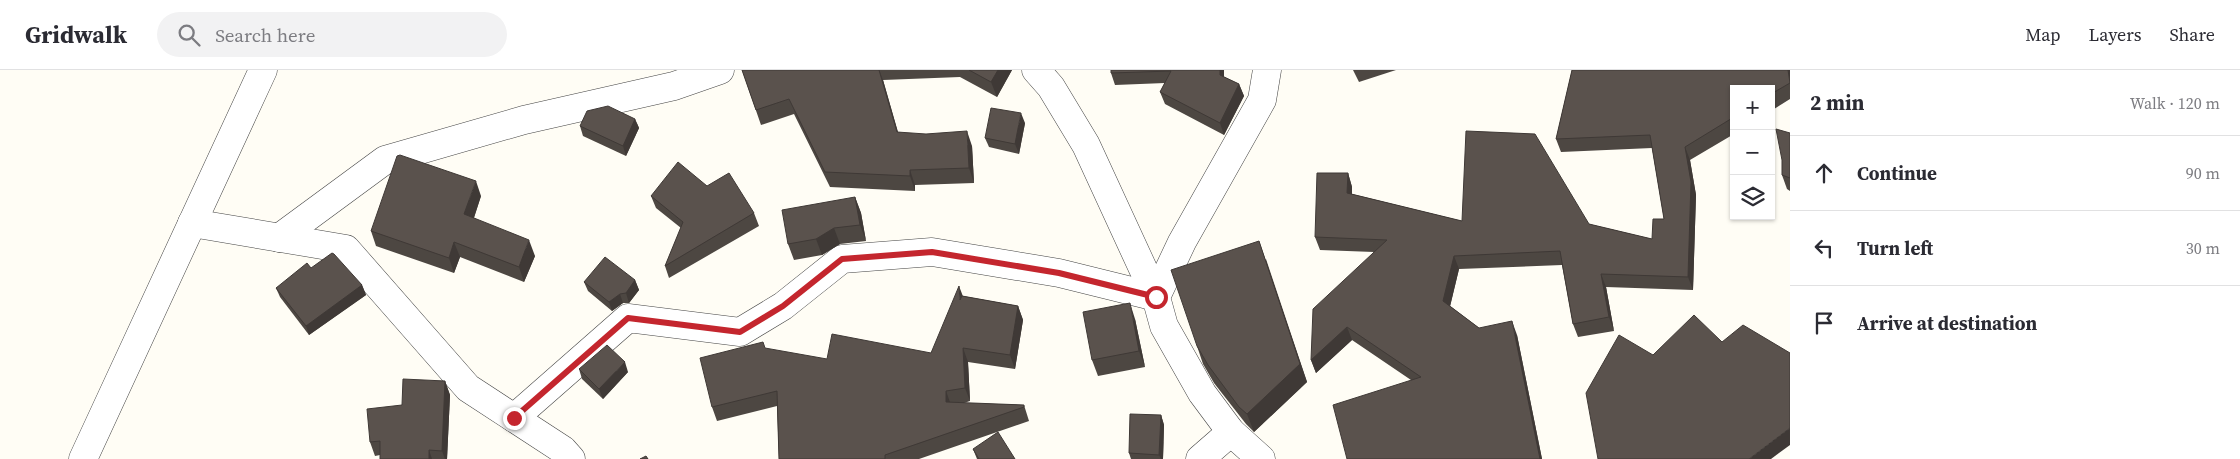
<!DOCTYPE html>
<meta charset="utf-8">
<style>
body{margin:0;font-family:"Source Serif 4",serif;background:#f2f2f3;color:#2b2b33}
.controls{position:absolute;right:15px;top:15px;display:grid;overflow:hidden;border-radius:0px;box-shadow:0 1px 4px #0004}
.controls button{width:45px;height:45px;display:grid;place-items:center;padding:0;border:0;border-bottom:1px solid #e1e1e2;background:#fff;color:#2b2b33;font:25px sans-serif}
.stop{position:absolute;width:15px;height:15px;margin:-11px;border:4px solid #c4262e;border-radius:50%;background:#fff}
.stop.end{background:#c4262e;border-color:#fff;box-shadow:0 1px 5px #0008}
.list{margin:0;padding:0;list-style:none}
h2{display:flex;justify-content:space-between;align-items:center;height:65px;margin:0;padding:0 20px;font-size:21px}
h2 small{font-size:16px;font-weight:400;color:#7c7c81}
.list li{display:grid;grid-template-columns:32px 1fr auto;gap:15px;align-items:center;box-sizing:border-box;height:75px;padding:0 20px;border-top:1px solid #e1e1e2}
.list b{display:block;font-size:19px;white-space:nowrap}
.list em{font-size:16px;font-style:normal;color:#7c7c81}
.icon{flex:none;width:28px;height:28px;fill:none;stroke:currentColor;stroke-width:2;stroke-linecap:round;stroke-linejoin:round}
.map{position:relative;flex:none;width:1790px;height:389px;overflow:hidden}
header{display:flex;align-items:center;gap:30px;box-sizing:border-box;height:70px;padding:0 25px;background:#fff;border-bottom:1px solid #e1e1e2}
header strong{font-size:24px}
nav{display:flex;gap:28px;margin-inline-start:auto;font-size:18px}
.search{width:350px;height:45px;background:#f2f2f3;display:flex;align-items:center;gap:12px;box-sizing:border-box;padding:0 18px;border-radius:28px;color:#7c7c81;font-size:19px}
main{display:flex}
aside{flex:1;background:#fff}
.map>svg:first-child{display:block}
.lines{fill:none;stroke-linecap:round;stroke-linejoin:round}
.minor-casing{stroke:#444;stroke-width:29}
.minor{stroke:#fff;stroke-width:28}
.wall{fill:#4d4742}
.shaded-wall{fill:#3f3936}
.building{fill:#5a524d;stroke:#3f3936}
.route{stroke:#c4262e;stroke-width:6}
</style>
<header>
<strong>Gridwalk</strong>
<div class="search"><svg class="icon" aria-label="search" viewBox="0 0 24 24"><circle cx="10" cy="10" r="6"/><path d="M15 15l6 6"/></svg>Search here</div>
<nav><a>Map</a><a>Layers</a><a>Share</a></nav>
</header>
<main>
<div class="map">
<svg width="1790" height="389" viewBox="0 0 1790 389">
<rect width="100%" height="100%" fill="#fffdf5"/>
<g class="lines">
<!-- minor casing -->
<g class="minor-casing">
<g id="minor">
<path d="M 1036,0 L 1051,17 L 1086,75 L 1156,227"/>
<path d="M 192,153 L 346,179 L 468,318 L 563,380 L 571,389"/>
<path d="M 279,168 L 385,90 L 524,50 L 674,16 L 720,0"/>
<path d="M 514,348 L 628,248 L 740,262 L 783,236 L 842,189 L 932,182 L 1059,203 L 1156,227"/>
<path d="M 83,389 L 263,0"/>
<path d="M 1200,389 L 1231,362"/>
<path d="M 1261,389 L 1231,362 L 1202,323 L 1164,256 L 1156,227 L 1182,172 L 1262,30 L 1267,0"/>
</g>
</g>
<!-- minor -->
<use href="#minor" class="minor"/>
</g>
<!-- wall -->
<g class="wall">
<path d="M 742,0 L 1012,0 L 997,27 L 960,7 L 883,10 L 898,62 L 972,76 L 974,113 L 915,115 L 915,121 L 830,117 L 794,44 L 761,55 Z"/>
<path d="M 1111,0 L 1224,0 L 1224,7 L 1239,14 L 1244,26 L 1224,65 L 1165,34 L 1160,22 L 1165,13 L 1115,15 L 1111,3 Z"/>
<path d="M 1353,0 L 1396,0 L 1359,12 Z"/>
<path d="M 1572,0 L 1790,0 L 1790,29 L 1771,41 L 1771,19 L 1734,19 L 1734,64 L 1690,90 L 1696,125 L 1693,220 L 1606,217 L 1614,261 L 1578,267 L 1573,254 L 1562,195 L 1459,199 L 1450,236 L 1479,258 L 1517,265 L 1542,389 L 1347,389 L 1411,310 L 1352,270 L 1316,303 L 1311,290 L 1374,182 L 1320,180 L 1315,167 L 1348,103 L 1352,117 L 1352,124 L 1462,151 L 1589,154 L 1652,169 L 1664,149 L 1652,78 L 1561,82 L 1556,69 Z"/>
<path d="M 635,49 L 639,58 L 626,86 L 583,66 L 580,56 Z"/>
<path d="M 1025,53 L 1019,84 L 989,77 L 985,68 Z"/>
<path d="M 1790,63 L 1790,121 L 1787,119 L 1782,105 Z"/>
<path d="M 481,126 L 474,148 L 535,186 L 524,212 L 460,187 L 454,203 L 376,176 L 371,161 Z"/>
<path d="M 651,126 L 754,143 L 759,156 L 669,208 L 665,196 L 681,158 L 656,138 Z"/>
<path d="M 855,127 L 861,143 L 866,171 L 840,174 L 822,185 L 794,190 L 788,174 Z"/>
<path d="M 1266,189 L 1307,312 L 1254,362 L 1246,354 L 1214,313 L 1203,294 L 1197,276 Z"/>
<path d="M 311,198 L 362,215 L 366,225 L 309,265 L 280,227 L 276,218 Z"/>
<path d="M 635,210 L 639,220 L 629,233 L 623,233 L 612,241 L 588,221 L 584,212 Z"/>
<path d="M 963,226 L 1018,236 L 1023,250 L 1015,299 L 968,292 L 970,331 L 964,333 L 1024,335 L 1029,351 L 919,389 L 779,389 L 777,336 L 717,351 L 712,337 L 827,289 L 931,283 Z"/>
<path d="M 1135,249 L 1145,297 L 1098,306 L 1092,290 Z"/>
<path d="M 579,299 L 628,302 L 603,329 L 582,309 Z"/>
<path d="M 445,311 L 450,325 L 447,389 L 380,389 L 380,385 L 375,386 L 370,372 L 402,335 Z"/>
<path d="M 1161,345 L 1164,355 L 1163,389 L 1131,389 L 1129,383 Z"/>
<path d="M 973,379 L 1015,389 L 977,389 Z"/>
</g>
<!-- shaded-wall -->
<g class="shaded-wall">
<path d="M 879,0 L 883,10 L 902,77 L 897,62 Z"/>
<path d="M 998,0 L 1012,0 L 997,27 L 991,12 Z"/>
<path d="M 1220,0 L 1224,0 L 1224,17 L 1220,5 Z"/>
<path d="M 1788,0 L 1790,0 L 1790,11 Z"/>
<path d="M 1239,14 L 1244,26 L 1224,65 L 1220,53 Z"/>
<path d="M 1021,43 L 1025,53 L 1019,84 L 1015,74 Z"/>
<path d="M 635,49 L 639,58 L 626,86 L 623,76 Z"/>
<path d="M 967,61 L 972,76 L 974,113 L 969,98 Z"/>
<path d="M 1685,77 L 1690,90 L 1696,125 L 1693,220 L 1688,207 Z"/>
<path d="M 910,100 L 915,115 L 915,121 L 910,106 Z"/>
<path d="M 1348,103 L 1352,117 L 1352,136 L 1347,123 Z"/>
<path d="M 476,111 L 481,126 L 470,159 L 464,144 Z"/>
<path d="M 855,127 L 861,143 L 866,171 L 860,155 Z"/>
<path d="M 834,158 L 840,174 L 822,185 L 816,169 Z"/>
<path d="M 529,170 L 535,186 L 524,212 L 519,197 Z"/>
<path d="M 1259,171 L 1307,312 L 1254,362 L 1247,344 Z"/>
<path d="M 454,172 L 460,187 L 454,203 L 449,188 Z"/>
<path d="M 1454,186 L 1459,199 L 1448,245 L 1443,231 Z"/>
<path d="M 1601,204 L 1606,217 L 1614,261 L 1609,247 Z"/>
<path d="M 635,210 L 639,220 L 629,233 L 626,223 Z"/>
<path d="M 362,215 L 366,225 L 309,265 L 306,256 Z"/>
<path d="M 959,216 L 964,229 L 960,230 Z"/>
<path d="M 620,224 L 623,233 L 612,241 L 609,232 Z"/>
<path d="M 1130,233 L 1135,249 L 1145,297 L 1139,281 Z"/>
<path d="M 1018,236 L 1023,250 L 1015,299 L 1010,285 Z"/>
<path d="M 1512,251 L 1517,265 L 1542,389 L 1540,389 Z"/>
<path d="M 1347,257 L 1352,270 L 1316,303 L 1311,290 Z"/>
<path d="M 963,278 L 968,292 L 970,331 L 965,318 Z"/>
<path d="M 625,292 L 628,302 L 603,329 L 599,319 Z"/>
<path d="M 445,311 L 450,325 L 447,389 L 445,389 L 442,381 Z"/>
<path d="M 946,321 L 951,335 L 946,332 Z"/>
<path d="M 1161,345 L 1164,355 L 1163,389 L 1161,389 L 1159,385 Z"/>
<path d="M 1790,358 L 1790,375 L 1771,389 L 1749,389 Z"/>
<path d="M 429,380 L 432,389 L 429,389 Z"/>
</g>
<!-- building -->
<g class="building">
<path d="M 742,0 L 879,0 L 897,62 L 926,64 L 967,61 L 969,98 L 910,100 L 910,106 L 825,102 L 789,29 L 756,40 Z"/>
<path d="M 969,0 L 998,0 L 991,12 Z"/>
<path d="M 1111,0 L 1220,0 L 1220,5 L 1239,14 L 1220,53 L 1160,22 L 1171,1 L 1111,3 Z"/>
<path d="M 1572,0 L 1788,0 L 1790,13 L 1771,24 L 1771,19 L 1734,19 L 1734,47 L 1685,77 L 1691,112 L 1688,207 L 1601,204 L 1609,247 L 1573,254 L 1560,181 L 1454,186 L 1443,231 L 1479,258 L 1512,251 L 1540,389 L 1347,389 L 1333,335 L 1421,307 L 1347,257 L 1311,290 L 1313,239 L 1387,170 L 1315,167 L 1317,103 L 1348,103 L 1347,123 L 1462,151 L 1466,61 L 1535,64 L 1589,154 L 1652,169 L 1653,149 L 1664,149 L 1650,65 L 1556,69 Z"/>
<path d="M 608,36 L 635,49 L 623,76 L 580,56 L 587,41 Z"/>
<path d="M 991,38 L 1021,43 L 1015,74 L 985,68 Z"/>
<path d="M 1776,59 L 1790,63 L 1790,108 L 1782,105 L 1782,90 Z"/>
<path d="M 400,85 L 476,111 L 464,144 L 529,170 L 519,197 L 454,172 L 449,188 L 371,161 L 397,86 Z"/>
<path d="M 678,92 L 707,116 L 729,103 L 754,143 L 665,196 L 683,152 L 651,126 Z"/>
<path d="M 855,127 L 860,155 L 834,158 L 816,169 L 788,174 L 782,140 Z"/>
<path d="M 1259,171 L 1300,294 L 1247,344 L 1239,337 L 1208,295 L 1197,276 L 1171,200 Z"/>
<path d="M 332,183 L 334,184 L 362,215 L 306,256 L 276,218 L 307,193 L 311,198 Z"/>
<path d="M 605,187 L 635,210 L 626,223 L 620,224 L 609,232 L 584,212 Z"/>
<path d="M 959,216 L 960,230 L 962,226 L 1018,236 L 1010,285 L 963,278 L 965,318 L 946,321 L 946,332 L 1024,335 L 1024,337 L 885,385 L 885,389 L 779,389 L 777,321 L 712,337 L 700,288 L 763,272 L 765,278 L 827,289 L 832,264 L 931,283 Z"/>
<path d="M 1130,233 L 1139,281 L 1092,290 L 1083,242 Z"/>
<path d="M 1694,245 L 1722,272 L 1743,255 L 1790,283 L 1790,358 L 1749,389 L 1598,389 L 1586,323 L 1619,265 L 1653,285 Z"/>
<path d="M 607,275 L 625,292 L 599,319 L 579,299 Z"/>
<path d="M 403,309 L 445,311 L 442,381 L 429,380 L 429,389 L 380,389 L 380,371 L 370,372 L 367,339 L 402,335 Z"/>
<path d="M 1130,344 L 1161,345 L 1159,385 L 1129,383 Z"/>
<path d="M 998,362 L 1015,389 L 979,389 L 973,379 Z"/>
<path d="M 646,386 L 648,389 L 640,389 Z"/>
</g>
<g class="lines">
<!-- route -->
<path class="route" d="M 514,348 L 628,248 L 740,262 L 783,236 L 842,189 L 932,182 L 1059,203 L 1156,227"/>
</g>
</svg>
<div class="controls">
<button>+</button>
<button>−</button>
<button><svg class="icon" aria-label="layers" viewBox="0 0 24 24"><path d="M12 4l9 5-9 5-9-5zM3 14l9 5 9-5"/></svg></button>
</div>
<div class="stop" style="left:1156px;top:227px"></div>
<div class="stop end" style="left:514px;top:348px"></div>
</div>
<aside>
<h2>2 min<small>Walk · 120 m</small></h2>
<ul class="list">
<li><svg class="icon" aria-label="ahead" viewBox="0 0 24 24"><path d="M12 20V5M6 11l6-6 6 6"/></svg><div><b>Continue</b></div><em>90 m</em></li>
<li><svg class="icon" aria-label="left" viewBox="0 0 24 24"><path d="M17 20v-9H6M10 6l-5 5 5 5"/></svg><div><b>Turn left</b></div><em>30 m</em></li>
<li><svg class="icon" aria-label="arrive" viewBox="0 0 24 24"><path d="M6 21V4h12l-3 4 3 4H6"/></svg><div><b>Arrive at destination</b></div></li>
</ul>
</aside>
</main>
